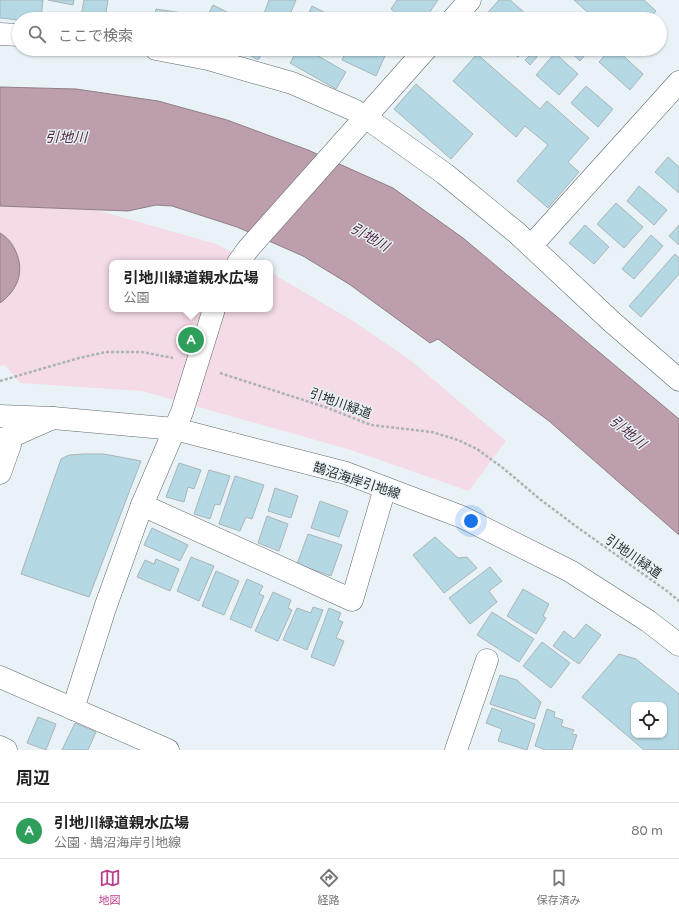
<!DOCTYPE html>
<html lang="ja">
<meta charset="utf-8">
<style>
body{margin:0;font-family:"Varela Round","Noto Sans JP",sans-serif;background:#f6f6f6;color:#222}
.controls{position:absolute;right:12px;bottom:12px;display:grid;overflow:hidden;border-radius:8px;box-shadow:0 1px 3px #0004}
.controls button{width:36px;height:36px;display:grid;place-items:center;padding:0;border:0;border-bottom:1px solid #e0e0e0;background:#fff;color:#222;font:20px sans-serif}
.you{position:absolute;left:471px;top:521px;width:14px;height:14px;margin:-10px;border:3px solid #fff;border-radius:50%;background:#1a73e8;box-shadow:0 0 0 6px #1a73e833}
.badge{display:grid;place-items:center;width:26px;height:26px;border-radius:50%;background:#bc3f8d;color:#fff;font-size:13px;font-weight:700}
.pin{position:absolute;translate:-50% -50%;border:2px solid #fff;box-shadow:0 1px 4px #0006}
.popup{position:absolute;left:109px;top:260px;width:164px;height:52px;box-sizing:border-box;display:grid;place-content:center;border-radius:8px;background:#fff;filter:drop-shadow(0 1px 3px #0005);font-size:13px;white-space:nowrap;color:#767676}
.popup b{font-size:15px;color:#222}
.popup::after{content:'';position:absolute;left:50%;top:100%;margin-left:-8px;border:8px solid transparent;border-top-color:#fff}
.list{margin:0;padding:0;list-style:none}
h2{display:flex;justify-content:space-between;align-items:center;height:52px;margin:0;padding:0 16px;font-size:17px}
h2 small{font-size:13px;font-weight:400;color:#767676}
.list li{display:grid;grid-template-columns:26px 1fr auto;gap:12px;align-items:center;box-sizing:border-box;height:56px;padding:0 16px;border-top:1px solid #e0e0e0}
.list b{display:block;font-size:15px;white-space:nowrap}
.list p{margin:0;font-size:13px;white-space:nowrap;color:#767676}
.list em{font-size:13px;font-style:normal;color:#767676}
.icon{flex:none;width:22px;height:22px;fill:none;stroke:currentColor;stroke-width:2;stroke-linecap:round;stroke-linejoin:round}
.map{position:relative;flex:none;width:679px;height:750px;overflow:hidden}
.search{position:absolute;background:#fff;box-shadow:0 1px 3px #0004;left:12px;right:12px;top:12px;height:44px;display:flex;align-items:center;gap:10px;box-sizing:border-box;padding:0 14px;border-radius:22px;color:#767676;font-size:15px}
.sheet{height:108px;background:#fff}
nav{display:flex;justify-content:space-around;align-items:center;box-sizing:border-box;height:56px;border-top:1px solid #e0e0e0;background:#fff;font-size:11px;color:#767676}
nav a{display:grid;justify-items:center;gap:2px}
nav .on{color:#bc3f8d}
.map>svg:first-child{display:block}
.green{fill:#f5dae7}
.water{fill:#bc9ead;stroke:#907d88}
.building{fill:#b4d8e4;stroke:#abb5b9;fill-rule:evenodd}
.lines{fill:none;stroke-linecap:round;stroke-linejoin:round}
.street-casing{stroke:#5f696c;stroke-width:23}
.secondary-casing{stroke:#5f696c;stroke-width:23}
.path{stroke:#abb3b6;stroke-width:2.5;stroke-dasharray:3 2;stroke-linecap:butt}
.street{stroke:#fff;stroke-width:22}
.secondary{stroke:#fff;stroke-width:22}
.labels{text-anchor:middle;stroke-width:3;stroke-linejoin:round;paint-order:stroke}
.street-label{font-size:13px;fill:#2b2f30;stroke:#e9f3f7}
.water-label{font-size:14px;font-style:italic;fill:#51273f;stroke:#e9f3f7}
</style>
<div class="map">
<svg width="679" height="750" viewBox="0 0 679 750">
<rect width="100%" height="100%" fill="#e9f3f7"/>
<!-- green -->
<path class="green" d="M 0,203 L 60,204 L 100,211 L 216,244 L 253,263 L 112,263 L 112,309 L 270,309 L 270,272 L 353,321 L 410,360 L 506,441 L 469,491 L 351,450 L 142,391 L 20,383 L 5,365 L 0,366 Z"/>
<!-- water -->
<g class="water">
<path d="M 0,87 L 76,89 L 158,101 L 227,120 L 308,150 L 393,188 L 463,238 L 679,419 L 679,535 L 549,421 L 438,339 L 430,343 L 349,284 L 303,256 L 237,227 L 172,206 L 156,205 L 128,211 L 0,206 Z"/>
<path d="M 0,233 C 7,237 13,244 16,252 C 25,272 17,291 0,303 Z"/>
</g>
<!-- building -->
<g class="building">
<path d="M 0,0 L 43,0 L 41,19 L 19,19 L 19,20 L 0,18 Z"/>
<path d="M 48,0 L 74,0 L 73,5 Z"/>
<path d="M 84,0 L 108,0 L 105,19 L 81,16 Z"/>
<path d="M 269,0 L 296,0 L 288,19 L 271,19 L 263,16 Z"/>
<path d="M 397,0 L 438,0 L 425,19 L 405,19 L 391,9 Z"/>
<path d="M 499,0 L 510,0 L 532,19 L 482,19 Z"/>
<path d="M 574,0 L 644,0 L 656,11 L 649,19 L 595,19 Z"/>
<path d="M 213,5 L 233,15 L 231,19 L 206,19 Z"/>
<path d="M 312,6 L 336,18 L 335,19 L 306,19 Z"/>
<path d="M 156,9 L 189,14 L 188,19 L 154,19 Z"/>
<path d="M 239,49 L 265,49 L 258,60 Z"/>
<path d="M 298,49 L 306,49 L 346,72 L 336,89 L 290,63 Z"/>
<path d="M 347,49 L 388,49 L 376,76 L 342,60 Z"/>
<path d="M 508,49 L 525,49 L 518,57 Z"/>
<path d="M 567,49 L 590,49 L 580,61 Z"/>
<path d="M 610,49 L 616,49 L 643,74 L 630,90 L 599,62 Z"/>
<path d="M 532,53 L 537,57 L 530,65 L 525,60 Z"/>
<path d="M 555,53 L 578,74 L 559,95 L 536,75 Z"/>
<path d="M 477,54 L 540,109 L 547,101 L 589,138 L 568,162 L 579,172 L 548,208 L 517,181 L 548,145 L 525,126 L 516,137 L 453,81 Z"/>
<path d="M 416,84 L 473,134 L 451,159 L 394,109 Z"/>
<path d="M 586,86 L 613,109 L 598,127 L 571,103 Z"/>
<path d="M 668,157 L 679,167 L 679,193 L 655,172 Z"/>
<path d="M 639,186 L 667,210 L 654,225 L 627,201 Z"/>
<path d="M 616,203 L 643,227 L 624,248 L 597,224 Z"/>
<path d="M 585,225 L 609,247 L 594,264 L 569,243 Z"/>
<path d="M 679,225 L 679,245 L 669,236 Z"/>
<path d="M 651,235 L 663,246 L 634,279 L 622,269 Z"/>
<path d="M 675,254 L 679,258 L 679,274 L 641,317 L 629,306 Z"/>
<path d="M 84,454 L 104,454 L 141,461 L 89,597 L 21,574 L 61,459 L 69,455 Z"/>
<path d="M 179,463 L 201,470 L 194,489 L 188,487 L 184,502 L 166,497 Z"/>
<path d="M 209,470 L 230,476 L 220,505 L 215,504 L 210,519 L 194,514 Z"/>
<path d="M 235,476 L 264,485 L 252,519 L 246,517 L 240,531 L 219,524 Z"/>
<path d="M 275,488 L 298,496 L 291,518 L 268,511 Z"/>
<path d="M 320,501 L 348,511 L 339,537 L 311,528 Z"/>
<path d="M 267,516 L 288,524 L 279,551 L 258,543 Z"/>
<path d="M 152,528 L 188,545 L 180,561 L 144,545 Z"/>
<path d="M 308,534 L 342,545 L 331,576 L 297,564 Z"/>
<path d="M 435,537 L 458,558 L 467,557 L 477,568 L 444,593 L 413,555 Z"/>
<path d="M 191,557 L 214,566 L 199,601 L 177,591 Z"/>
<path d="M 156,559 L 179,569 L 170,591 L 137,577 L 145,560 L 154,564 Z"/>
<path d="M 490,567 L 502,581 L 489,591 L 497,602 L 470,624 L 449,598 Z"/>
<path d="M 216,571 L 239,581 L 224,615 L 202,606 Z"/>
<path d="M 247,579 L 263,586 L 259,594 L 264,596 L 251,628 L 230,619 Z"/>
<path d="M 523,589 L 549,604 L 543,616 L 546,618 L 536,634 L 507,616 Z"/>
<path d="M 273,592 L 291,600 L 288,608 L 292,610 L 278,641 L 255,631 Z"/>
<path d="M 313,607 L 323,610 L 307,650 L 283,640 L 297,608 L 311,613 Z"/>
<path d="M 329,608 L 341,613 L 338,620 L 343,622 L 336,638 L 344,641 L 334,666 L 311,657 Z"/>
<path d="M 492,612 L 534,639 L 519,662 L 477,635 Z"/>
<path d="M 586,624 L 601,635 L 579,664 L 553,646 L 564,631 L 574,639 Z"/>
<path d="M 542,642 L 570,663 L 551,688 L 523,666 Z"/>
<path d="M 619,654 L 636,659 L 679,694 L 679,750 L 644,750 L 582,697 ZM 634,705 L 664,705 L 664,735 L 634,735 Z"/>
<path d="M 500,675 L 517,680 L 541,702 L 535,719 L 490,704 Z"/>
<path d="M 492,708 L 535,724 L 527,750 L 498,741 L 502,729 L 486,723 Z"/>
<path d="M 547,709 L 555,712 L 554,717 L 563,720 L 561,726 L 574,730 L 572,734 L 577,735 L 572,750 L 546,750 L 535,746 Z"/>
<path d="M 38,717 L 56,724 L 46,750 L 27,743 Z"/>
<path d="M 75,723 L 96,732 L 88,750 L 62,750 Z"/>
</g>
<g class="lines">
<!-- street casing -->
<g class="street-casing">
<g id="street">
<path d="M 453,19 L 470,0"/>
<path d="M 0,34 L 19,35"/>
<path d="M 156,49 L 208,59 L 292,83 L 354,110 L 365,117 L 445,174 L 517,233 L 612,322 L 679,380"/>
<path d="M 531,246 L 679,82"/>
<path d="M 238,263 L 248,249 L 426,49"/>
<path d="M 0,439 L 10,437 L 53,418"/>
<path d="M 0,473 L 10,445 L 10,437"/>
<path d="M 142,505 L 352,600 L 385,488"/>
<path d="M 0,677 L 168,750"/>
<path d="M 73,709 L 105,608 L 142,505 L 182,412 L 214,309"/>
<path d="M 0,747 L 6,750"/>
<path d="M 456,750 L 487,660"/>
</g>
</g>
<!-- secondary casing -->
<g class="secondary-casing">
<path id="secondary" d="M 0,416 L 53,418 L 175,429 L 346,473 L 462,517 L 570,571 L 648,621 L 679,645"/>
</g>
<!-- path -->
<g class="path">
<path d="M 220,373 L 325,407 L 371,425 L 432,432 L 458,440 L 477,449 L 503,468 L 541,500 L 577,527 L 667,591 L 679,601"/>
<path d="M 0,381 L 79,358 L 106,352 L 142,352 L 173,358"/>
</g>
<!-- street -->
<use href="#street" class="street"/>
<!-- secondary -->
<use href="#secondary" class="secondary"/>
</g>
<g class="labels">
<!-- street labels -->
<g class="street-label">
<text transform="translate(341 403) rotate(20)" y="5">引地川緑道</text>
<text transform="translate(357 480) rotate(18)" y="5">鵠沼海岸引地線</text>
<text transform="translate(634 556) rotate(35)" y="5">引地川緑道</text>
</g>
<!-- water labels -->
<g class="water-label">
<text transform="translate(66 137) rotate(1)" y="5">引地川</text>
<text transform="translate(370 237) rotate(30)" y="5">引地川</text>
<text transform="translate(628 432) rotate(40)" y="5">引地川</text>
</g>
</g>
</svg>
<div class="controls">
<button><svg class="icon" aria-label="locate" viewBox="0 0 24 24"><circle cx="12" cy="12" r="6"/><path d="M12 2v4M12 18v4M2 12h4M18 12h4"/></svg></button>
</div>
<div class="you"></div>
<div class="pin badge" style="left:191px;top:340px;background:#2e9e5b">A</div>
<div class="popup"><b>引地川緑道親水広場</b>公園</div>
<div class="search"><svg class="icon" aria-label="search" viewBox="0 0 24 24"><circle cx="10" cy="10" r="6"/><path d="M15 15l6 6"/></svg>ここで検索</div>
</div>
<section class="sheet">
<h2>周辺<small></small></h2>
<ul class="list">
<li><span class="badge" style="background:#2e9e5b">A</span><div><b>引地川緑道親水広場</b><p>公園 · 鵠沼海岸引地線</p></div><em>80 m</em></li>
</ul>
</section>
<nav>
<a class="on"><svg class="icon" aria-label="map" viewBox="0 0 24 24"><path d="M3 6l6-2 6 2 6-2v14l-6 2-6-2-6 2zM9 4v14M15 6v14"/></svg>地図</a>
<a><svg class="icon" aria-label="directions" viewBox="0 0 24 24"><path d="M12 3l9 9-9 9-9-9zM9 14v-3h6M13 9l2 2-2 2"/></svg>経路</a>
<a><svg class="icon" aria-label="saved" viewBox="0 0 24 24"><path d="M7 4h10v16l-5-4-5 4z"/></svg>保存済み</a>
</nav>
